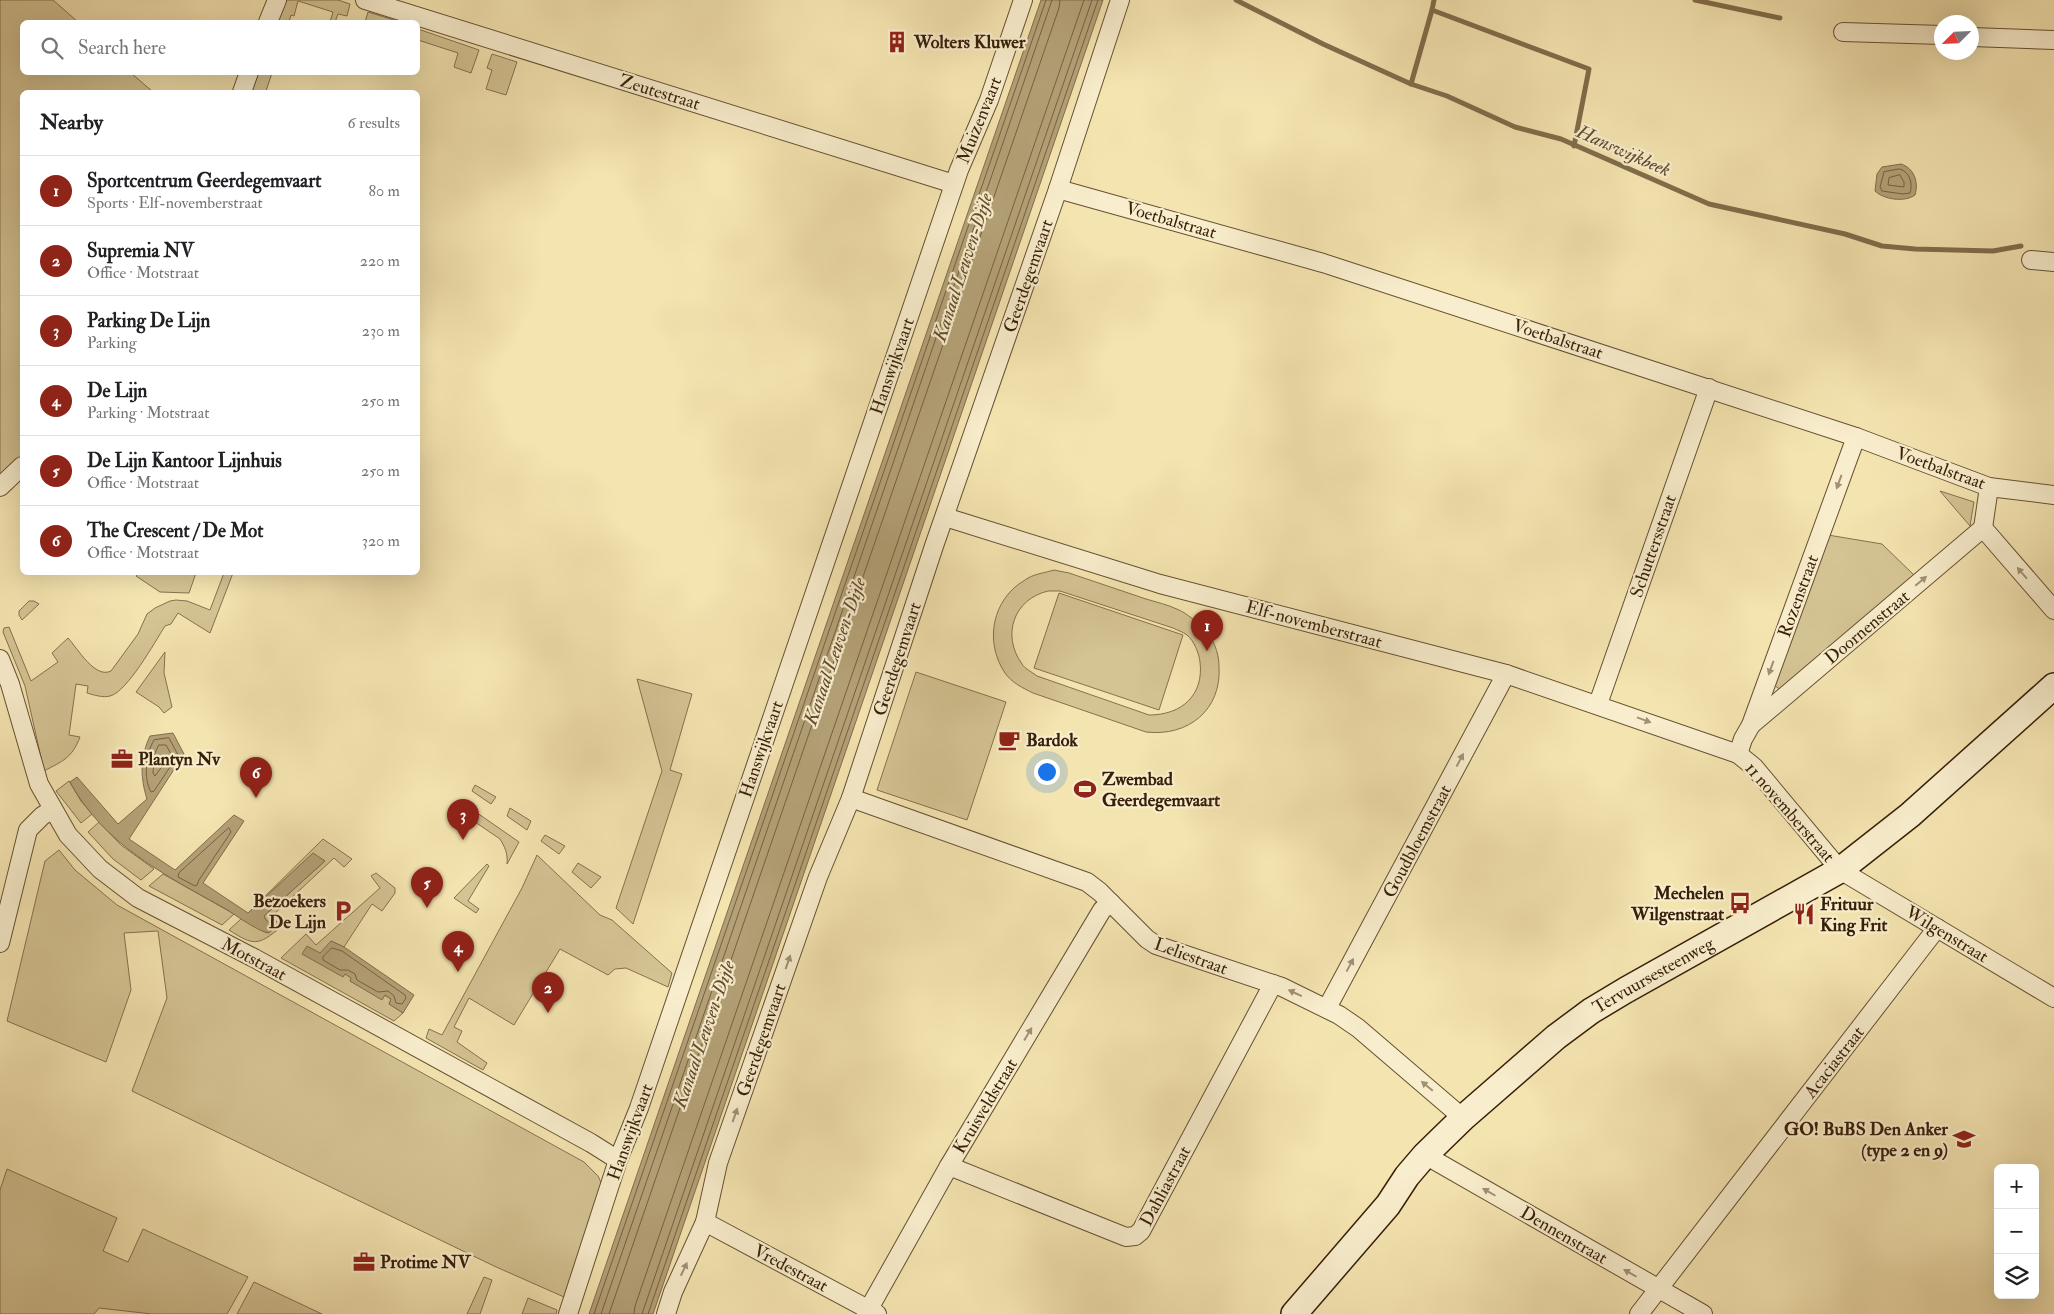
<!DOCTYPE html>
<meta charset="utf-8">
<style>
body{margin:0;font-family:"IM FELL Double Pica",serif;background:#f6f6f6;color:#202124}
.controls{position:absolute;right:15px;bottom:15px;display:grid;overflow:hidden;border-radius:8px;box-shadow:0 5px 20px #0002}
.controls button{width:45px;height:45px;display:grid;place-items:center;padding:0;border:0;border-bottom:1px solid #e0e0e0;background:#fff;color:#202124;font:25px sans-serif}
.compass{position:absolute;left:1934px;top:15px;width:45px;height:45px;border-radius:50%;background:#fff;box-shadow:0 5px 20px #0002;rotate:246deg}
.you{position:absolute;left:1046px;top:771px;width:18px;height:18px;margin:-12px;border:4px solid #fff;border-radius:50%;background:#1a73e8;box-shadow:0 0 0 8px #1a73e833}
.badge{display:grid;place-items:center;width:32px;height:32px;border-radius:50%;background:#8f2418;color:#fff;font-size:16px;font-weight:700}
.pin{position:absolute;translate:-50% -41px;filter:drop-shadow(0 1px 2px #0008)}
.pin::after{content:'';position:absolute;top:26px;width:18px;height:15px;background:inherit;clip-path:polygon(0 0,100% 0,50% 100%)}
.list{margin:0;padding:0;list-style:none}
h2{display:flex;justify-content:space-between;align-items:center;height:65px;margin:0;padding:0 20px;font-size:21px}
h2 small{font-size:16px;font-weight:400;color:#757577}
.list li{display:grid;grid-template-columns:32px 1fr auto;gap:15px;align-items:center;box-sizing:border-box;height:70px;padding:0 20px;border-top:1px solid #e0e0e0}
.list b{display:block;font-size:19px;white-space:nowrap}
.list p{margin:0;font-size:16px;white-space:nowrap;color:#757577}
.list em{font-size:16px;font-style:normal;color:#757577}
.icon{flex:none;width:28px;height:28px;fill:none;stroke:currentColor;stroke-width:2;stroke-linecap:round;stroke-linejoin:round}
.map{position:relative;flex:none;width:2054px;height:1314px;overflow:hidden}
.search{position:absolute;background:#fff;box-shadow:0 5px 20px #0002;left:20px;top:20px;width:400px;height:55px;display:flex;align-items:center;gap:12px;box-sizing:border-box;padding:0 18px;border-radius:8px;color:#757577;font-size:19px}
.panel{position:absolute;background:#fff;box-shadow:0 5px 20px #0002;left:20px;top:90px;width:400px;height:485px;border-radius:8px}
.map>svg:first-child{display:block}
.green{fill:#d4c393;stroke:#86714e;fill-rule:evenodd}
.water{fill:#b4a177;stroke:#826d4b}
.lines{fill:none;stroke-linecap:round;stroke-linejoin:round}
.shore{stroke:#766040;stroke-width:1}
.stream{stroke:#826d4b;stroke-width:5}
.street-casing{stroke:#665032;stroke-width:20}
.secondary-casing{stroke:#371f08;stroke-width:28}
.street{stroke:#f8edcc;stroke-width:18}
.secondary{stroke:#f8edcc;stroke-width:25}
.oneway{fill:#a19074}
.labels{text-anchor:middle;stroke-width:4.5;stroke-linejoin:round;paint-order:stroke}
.poi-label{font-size:18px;font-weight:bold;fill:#371f08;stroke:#f8edcc;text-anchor:start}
.street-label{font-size:18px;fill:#371f08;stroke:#f8edcc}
.water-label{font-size:19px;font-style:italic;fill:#634c2f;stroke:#f8edcc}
</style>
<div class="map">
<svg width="2054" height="1314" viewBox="0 0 2054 1314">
<rect width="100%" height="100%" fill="#f4e4b0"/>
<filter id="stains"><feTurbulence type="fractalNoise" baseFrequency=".004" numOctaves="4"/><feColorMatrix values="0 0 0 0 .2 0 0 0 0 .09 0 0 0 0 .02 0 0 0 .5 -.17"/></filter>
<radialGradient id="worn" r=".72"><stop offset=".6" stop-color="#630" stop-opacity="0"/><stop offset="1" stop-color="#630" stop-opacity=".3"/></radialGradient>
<!-- green -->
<g class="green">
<path d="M 0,0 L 53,0 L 78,22 L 22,22 L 22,72 L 131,73 L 153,92 L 22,92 L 22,455 L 0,476 Z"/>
<path d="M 282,0 L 338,0 L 350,4 L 347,16 L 338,14 L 335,22 L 330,22 L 333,12 L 298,1 L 294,16 L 291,15 L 289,22 L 274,22 Z"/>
<path d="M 368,12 L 400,22 L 365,22 Z"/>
<path d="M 418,29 L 479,50 L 471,73 L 454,67 L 458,53 L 418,40 Z"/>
<path d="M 492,54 L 517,62 L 506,95 L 486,89 L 492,70 L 487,68 Z"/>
<path d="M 258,73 L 272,73 L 266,91 L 270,92 L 254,92 L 252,90 Z"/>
<path d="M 1940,491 L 1974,502 L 1970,526 Z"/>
<path d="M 1828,535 L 1882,544 L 1915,576 L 1782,691 L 1774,685 Z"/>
<path d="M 1054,570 L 1069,573 C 1095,582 1120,590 1146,599 C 1156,602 1169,605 1179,610 C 1188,614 1196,622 1203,628 C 1213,637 1219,653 1219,666 C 1222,710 1188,737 1146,732 L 1033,693 C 1023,688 1012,683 1005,673 C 984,642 992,599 1025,580 C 1033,574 1044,573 1054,570 ZM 1048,591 L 1060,591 L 1173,628 C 1177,630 1183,632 1187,635 C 1194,641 1199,653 1200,662 C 1204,695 1182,715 1149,715 L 1037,676 C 1032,672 1025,669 1022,664 C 1001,635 1014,599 1048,591 Z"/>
<path d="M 140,572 L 196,572 L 196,573 L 189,593 L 160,592 L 136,576 Z"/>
<path d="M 224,573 L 233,573 L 210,633 L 178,613 L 171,624 L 165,626 C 155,642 127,692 110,696 C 103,698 94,695 87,693 L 88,686 L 76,684 L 69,735 L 80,737 C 72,758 63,761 44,771 L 25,686 L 3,632 L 4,628 L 9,627 L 31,681 L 58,662 L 52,653 L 68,638 C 78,649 95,679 111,671 L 138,634 L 147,614 L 155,608 L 170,601 L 176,600 L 187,601 L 210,610 Z"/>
<path d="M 1059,593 L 1183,635 L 1159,710 L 1034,668 Z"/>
<path d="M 29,601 L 34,601 L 39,604 L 22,620 L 19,615 L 19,611 Z"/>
<path d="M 165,652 L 164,673 L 172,707 L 164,713 L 159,707 L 136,692 Z"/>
<path d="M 916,672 L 1006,702 L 967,820 L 877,790 Z"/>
<path d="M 637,679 L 692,694 L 670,770 L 682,774 L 633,924 L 616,908 L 662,771 Z"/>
<path d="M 69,781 L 81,801 L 92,814 L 81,823 L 56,791 Z"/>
<path d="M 475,785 L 496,797 L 491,804 L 472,791 Z"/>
<path d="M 460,801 L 519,842 L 507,864 C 508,854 505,847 500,839 L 453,807 Z"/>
<path d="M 510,808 L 531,821 L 527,830 L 507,816 Z"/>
<path d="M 99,822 L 121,845 L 154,869 L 141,880 L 113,859 L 88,832 Z"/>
<path d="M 545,835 L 565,846 L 559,854 L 541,841 Z"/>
<path d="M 323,839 L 352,859 L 344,867 L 334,858 L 272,916 L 281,927 C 258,946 254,946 229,930 L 242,918 L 267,933 L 275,927 L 266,920 L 264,916 L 325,861 L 313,854 L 248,913 Z"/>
<path d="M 59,850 L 75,870 L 117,905 L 584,1162 L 598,1176 L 604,1189 L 573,1301 L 494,1266 L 132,1091 L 167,998 L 158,931 L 124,933 L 131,990 L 106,1062 L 7,1021 L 45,861 Z"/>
<path d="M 537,855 L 600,915 L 612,920 L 672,973 L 668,987 L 626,968 L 615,969 L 608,975 L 560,949 L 514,1025 L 469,998 L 454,1027 L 462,1031 L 457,1042 L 487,1063 L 483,1070 L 426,1038 L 429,1029 L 442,1035 L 522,888 Z"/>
<path d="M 578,863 L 601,877 L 591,888 L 572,872 Z"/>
<path d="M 487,864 L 489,866 L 468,901 L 479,909 L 476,913 L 454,898 Z"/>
<path d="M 376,873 L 395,888 L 395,893 L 382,911 L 372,904 L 344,947 L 331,941 L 343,976 L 345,973 L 352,978 L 350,981 L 382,999 L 384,995 L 391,999 L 389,1004 L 403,1013 L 394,1021 L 281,958 L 306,934 L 316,945 L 380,888 L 371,876 Z"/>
<path d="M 163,874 L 234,914 L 222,925 L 149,886 Z"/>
<path d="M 7,1169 L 117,1218 L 103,1251 L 128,1262 L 143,1229 L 248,1277 L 227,1314 L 152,1314 L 99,1308 L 94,1314 L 0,1314 L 0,1190 Z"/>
<path d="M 484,1277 L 492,1280 L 480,1314 L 467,1314 Z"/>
<path d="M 254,1282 L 322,1314 L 237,1314 Z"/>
<path d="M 528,1298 L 557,1310 L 556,1314 L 522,1314 Z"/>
</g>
<!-- water -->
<g class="water">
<path d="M 1041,0 L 1103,0 L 653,1314 L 589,1314 Z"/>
<path d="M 1901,164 C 1914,168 1919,182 1915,195 C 1904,203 1883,199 1875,191 L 1877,174 L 1882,167 Z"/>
<path d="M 173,733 L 184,754 L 129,839 L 175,870 L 234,815 L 244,821 L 203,883 L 248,913 L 313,853 L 325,861 L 264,916 L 266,920 L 275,927 L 269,933 C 257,931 237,916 226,909 C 165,875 104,845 70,782 L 77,777 L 118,824 L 147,799 C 140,777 140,757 150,736 Z"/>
<path d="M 331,941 L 344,947 L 414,995 L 403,1013 L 389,1004 L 391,999 L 385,995 L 382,1000 L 350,981 L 351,978 L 345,974 L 343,977 L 302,954 L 307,946 L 320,953 Z"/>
</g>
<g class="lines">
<!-- shore -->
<g class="shore">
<path d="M 1900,169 C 1910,172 1913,184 1910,193 L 1903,194 L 1882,191 L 1880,187 L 1884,172 Z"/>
<path d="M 1900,175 L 1904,182 L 1904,187 L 1888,185 L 1889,178 Z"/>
<path d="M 169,738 L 178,755 L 154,791 L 151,792 C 143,778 146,753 154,740 Z"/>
<path d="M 159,745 L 166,745 L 171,754 L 155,776 L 153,773 L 154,756 Z"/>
<path d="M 229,828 L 231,832 L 199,880 L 197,885 L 195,886 L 178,877 L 179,873 Z"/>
<path d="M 332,948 L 342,951 L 405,995 L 406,998 L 402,1004 L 396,1003 L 394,996 L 388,991 L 378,992 L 357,980 L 355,974 L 348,970 L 340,970 L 323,960 L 323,957 Z"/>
<path d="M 594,1314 L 1046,0"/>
<path d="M 601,1314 L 1052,0"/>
<path d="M 609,1314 L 1059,8 L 1060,0"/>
<path d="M 634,1314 L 635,1306 L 1084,0"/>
<path d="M 642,1314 L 1092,0"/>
<path d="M 648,1314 L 1098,0"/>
</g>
<!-- stream -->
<g class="stream">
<path d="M 1236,0 L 1323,44 L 1411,84 L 1447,96 L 1515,127 L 1561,139 L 1709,204 L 1845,234 L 1882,246 L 1915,249 L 1993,251 L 2021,246"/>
<path d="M 1695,0 L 1780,18"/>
<path d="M 1432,10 L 1434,0"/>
<path d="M 1411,84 L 1432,10 L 1589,69 L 1574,146"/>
</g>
<!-- street casing -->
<g class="street-casing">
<g id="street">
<path d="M 365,0 L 954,184"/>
<path d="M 268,22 L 277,0"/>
<path d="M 1843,32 L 1942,35"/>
<path d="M 1972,37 L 2054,40"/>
<path d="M 242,92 L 249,72"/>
<path d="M 1058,189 L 1323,263 L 1856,437 L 1989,487 L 2054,495"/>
<path d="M 2031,260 L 2054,262"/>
<path d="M 0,487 L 22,466"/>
<path d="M 1989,487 L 1983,528 L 2054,610"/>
<path d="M 945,517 L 1160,584 L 1506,674 L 1738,754 L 1754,767 L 1840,870 L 2054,998"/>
<path d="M 0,659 L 10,684 L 39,784 L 68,835 L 100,869 L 138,898 L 254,958 L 591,1143 L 618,1160"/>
<path d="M 1598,704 L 1709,388"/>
<path d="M 1751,725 L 1983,528"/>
<path d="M 1738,754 L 1743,739 L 1751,725 L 1856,437"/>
<path d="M 851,798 L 1087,882 L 1100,892 L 1147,939 L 1156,945 L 1282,987 L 1339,1015 L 1358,1028 L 1463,1118"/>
<path d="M 0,943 L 28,830 L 42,816 L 53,809"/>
<path d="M 1327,1008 L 1506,674"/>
<path d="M 1425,1155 L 1703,1314"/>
<path d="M 949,1166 L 1126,1237 L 1135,1236 L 1141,1231 L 1273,984"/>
<path d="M 705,1222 L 877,1314"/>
<path d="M 568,1314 L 618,1160 L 639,1108 L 959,170 L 989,100 L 1023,0"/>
<path d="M 666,1314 L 673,1292 L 705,1222 L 718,1163 L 818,877 L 851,798 L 934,546 L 1058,189 L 1120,0"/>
<path d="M 866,1314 L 949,1166 L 1102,910 L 1111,903"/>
<path d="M 1639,1314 L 1937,928"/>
</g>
</g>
<!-- secondary casing -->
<g class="secondary-casing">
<g id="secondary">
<path id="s1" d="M 1294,1314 L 1388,1205 L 1407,1176 L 1425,1155 L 1463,1118 L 1556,1037 L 1591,1011 L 1626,990 L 1840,870 L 1910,815 L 2054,686"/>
</g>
</g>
<!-- street -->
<use href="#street" class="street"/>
<!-- secondary -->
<use href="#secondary" class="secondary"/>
</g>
<!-- one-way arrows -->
<defs><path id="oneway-solid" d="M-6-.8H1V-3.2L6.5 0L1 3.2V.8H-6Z" transform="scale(1.25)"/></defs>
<g class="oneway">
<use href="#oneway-solid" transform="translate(1839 482) rotate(110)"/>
<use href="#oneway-solid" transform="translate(2022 573) rotate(-131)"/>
<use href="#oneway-solid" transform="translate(1921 581) rotate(-40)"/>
<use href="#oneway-solid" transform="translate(1771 668) rotate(110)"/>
<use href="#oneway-solid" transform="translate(1644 720) rotate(20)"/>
<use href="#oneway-solid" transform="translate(1460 760) rotate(-62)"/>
<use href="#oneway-solid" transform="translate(788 962) rotate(-71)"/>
<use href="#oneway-solid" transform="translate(1350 965) rotate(-62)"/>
<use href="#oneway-solid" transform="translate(1295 993) rotate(-155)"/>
<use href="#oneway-solid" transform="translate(1028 1034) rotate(-59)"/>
<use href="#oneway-solid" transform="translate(1427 1086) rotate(-140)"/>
<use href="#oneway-solid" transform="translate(735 1115) rotate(-71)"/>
<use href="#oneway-solid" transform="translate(1489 1192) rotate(-150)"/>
<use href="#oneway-solid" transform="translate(684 1269) rotate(-65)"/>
<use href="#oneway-solid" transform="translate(1630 1273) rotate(-150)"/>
</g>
<!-- icons -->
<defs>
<g id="building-bare" transform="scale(1.725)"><path d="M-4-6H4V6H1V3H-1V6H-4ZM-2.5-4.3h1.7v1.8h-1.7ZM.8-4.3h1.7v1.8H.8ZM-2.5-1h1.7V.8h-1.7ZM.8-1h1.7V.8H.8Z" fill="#8f2418" stroke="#f8edcc" stroke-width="2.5" paint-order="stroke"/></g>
<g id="cafe-bare" transform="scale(1.725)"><path d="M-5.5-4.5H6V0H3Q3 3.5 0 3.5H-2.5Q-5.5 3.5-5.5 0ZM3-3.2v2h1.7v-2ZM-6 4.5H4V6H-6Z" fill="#8f2418" stroke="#f8edcc" stroke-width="2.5" paint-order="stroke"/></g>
<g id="office-bare" transform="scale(1.725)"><path d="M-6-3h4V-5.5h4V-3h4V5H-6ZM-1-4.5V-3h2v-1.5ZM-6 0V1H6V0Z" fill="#8f2418" stroke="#f8edcc" stroke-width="2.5" paint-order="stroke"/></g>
<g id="stadium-bare" transform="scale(1.725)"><path d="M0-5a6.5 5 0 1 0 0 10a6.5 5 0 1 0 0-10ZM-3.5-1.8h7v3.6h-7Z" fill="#8f2418" stroke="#f8edcc" stroke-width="2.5" paint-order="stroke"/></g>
<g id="bus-bare" transform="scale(1.725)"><path d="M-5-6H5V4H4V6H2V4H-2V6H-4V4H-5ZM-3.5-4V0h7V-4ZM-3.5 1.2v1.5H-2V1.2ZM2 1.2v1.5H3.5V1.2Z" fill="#8f2418" stroke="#f8edcc" stroke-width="2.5" paint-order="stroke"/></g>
<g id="parking-bare" transform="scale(1.725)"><path d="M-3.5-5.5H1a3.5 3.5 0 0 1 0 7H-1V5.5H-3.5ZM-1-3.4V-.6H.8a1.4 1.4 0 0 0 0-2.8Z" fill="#8f2418" stroke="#f8edcc" stroke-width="2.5" paint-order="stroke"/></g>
<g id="restaurant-bare" transform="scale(1.725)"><path d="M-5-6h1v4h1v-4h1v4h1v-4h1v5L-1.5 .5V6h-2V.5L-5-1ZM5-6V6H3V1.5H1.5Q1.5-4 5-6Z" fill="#8f2418" stroke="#f8edcc" stroke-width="2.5" paint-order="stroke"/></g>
<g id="school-bare" transform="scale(1.725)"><path d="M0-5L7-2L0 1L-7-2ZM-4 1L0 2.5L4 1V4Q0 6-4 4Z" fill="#8f2418" stroke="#f8edcc" stroke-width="2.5" paint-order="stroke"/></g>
</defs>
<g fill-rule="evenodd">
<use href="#building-bare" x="897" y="42"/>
<use href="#cafe-bare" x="1009" y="740"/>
<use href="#office-bare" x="122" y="759"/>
<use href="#stadium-bare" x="1085" y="789"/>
<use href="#bus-bare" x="1740" y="903"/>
<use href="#parking-bare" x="343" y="911"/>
<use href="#restaurant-bare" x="1804" y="914"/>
<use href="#school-bare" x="1964" y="1139"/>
<use href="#office-bare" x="364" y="1262"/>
</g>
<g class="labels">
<!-- poi labels -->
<g class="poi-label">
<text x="914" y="48">Wolters Kluwer</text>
<text x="1026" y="746">Bardok</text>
<text x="138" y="765">Plantyn Nv</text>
<text x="1102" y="785">Zwembad<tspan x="1102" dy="21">Geerdegemvaart</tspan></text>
<text x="1724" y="899" text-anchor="end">Mechelen<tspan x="1724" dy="21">Wilgenstraat</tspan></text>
<text x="326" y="907" text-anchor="end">Bezoekers<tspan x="326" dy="21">De Lijn</tspan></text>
<text x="1820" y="910">Frituur<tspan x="1820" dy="21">King Frit</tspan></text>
<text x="1948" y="1135" text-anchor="end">GO! BuBS Den Anker<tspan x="1948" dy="21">(type 2 en 9)</tspan></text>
<text x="380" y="1268">Protime NV</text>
</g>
<!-- street labels -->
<g class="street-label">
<text transform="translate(660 92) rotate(17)" y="6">Zeutestraat</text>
<text transform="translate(979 120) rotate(-68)" y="6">Muizenvaart</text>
<text transform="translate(1171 220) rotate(16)" y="6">Voetbalstraat</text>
<text transform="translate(1028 276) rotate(-71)" y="6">Geerdegemvaart</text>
<text transform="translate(1558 339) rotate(18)" y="6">Voetbalstraat</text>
<text transform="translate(892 366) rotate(-71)" y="6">Hanswijkvaart</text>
<text transform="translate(1941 468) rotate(20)" y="6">Voetbalstraat</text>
<text transform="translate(1653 546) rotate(-71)" y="6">Schuttersstraat</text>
<text transform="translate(1798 596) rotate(-70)" y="6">Rozenstraat</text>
<text transform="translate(1314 624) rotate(15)" y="6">Elf-novemberstraat</text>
<text transform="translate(1867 627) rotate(-40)" y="6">Doornenstraat</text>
<text transform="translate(897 659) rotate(-72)" y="6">Geerdegemvaart</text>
<text transform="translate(761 749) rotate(-71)" y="6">Hanswijkvaart</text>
<text transform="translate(1790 812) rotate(49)" y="6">11 novemberstraat</text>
<text transform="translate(1417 841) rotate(-62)" y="6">Goudbloemstraat</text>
<text transform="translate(1947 934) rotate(31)" y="6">Wilgenstraat</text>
<text transform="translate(1191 956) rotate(20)" y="6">Leliestraat</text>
<text transform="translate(254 959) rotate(28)" y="6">Motstraat</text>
<text dy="6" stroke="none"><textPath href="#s1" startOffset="498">Tervuursesteenweg</textPath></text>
<text transform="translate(761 1040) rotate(-71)" y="6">Geerdegemvaart</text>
<text transform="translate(1834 1062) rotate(-52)" y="6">Acaciastraat</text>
<text transform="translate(985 1106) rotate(-59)" y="6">Kruisveldstraat</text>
<text transform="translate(630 1132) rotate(-70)" y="6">Hanswijkvaart</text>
<text transform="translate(1165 1186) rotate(-62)" y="6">Dahliastraat</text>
<text transform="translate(1564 1235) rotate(30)" y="6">Dennenstraat</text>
<text transform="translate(791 1268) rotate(28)" y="6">Vredestraat</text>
</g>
<!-- water labels -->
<g class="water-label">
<text transform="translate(1624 150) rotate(24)" y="7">Hanswijkbeek</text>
<text transform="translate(962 267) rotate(-72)" y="7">Kanaal Leuven-Dijle</text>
<text transform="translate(834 651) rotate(-71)" y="7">Kanaal Leuven-Dijle</text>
<text transform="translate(703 1034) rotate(-71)" y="7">Kanaal Leuven-Dijle</text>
</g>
</g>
<rect width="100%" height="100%" filter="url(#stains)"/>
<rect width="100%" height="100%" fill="url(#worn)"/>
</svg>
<div class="controls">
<button>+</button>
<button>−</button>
<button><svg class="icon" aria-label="layers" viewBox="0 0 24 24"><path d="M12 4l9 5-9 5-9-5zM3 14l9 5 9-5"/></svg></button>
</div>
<svg class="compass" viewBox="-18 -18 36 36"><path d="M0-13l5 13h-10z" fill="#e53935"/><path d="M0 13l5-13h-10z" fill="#757577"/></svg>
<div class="you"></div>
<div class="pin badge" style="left:1207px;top:651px">1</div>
<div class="pin badge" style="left:548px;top:1013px">2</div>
<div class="pin badge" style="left:463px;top:840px">3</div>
<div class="pin badge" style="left:458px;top:972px">4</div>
<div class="pin badge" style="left:427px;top:908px">5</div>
<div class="pin badge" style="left:256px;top:798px">6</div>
<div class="search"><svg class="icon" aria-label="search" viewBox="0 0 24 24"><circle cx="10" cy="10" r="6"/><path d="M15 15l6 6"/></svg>Search here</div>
<section class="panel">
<h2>Nearby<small>6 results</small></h2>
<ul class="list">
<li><span class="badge">1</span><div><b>Sportcentrum Geerdegemvaart</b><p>Sports · Elf-novemberstraat</p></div><em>80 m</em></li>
<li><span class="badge">2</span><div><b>Supremia NV</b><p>Office · Motstraat</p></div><em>220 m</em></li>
<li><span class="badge">3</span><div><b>Parking De Lijn</b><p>Parking</p></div><em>230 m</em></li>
<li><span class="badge">4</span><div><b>De Lijn</b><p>Parking · Motstraat</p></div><em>250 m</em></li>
<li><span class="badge">5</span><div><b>De Lijn Kantoor Lijnhuis</b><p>Office · Motstraat</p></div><em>250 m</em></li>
<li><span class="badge">6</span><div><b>The Crescent / De Mot</b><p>Office · Motstraat</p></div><em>320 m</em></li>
</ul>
</section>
</div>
